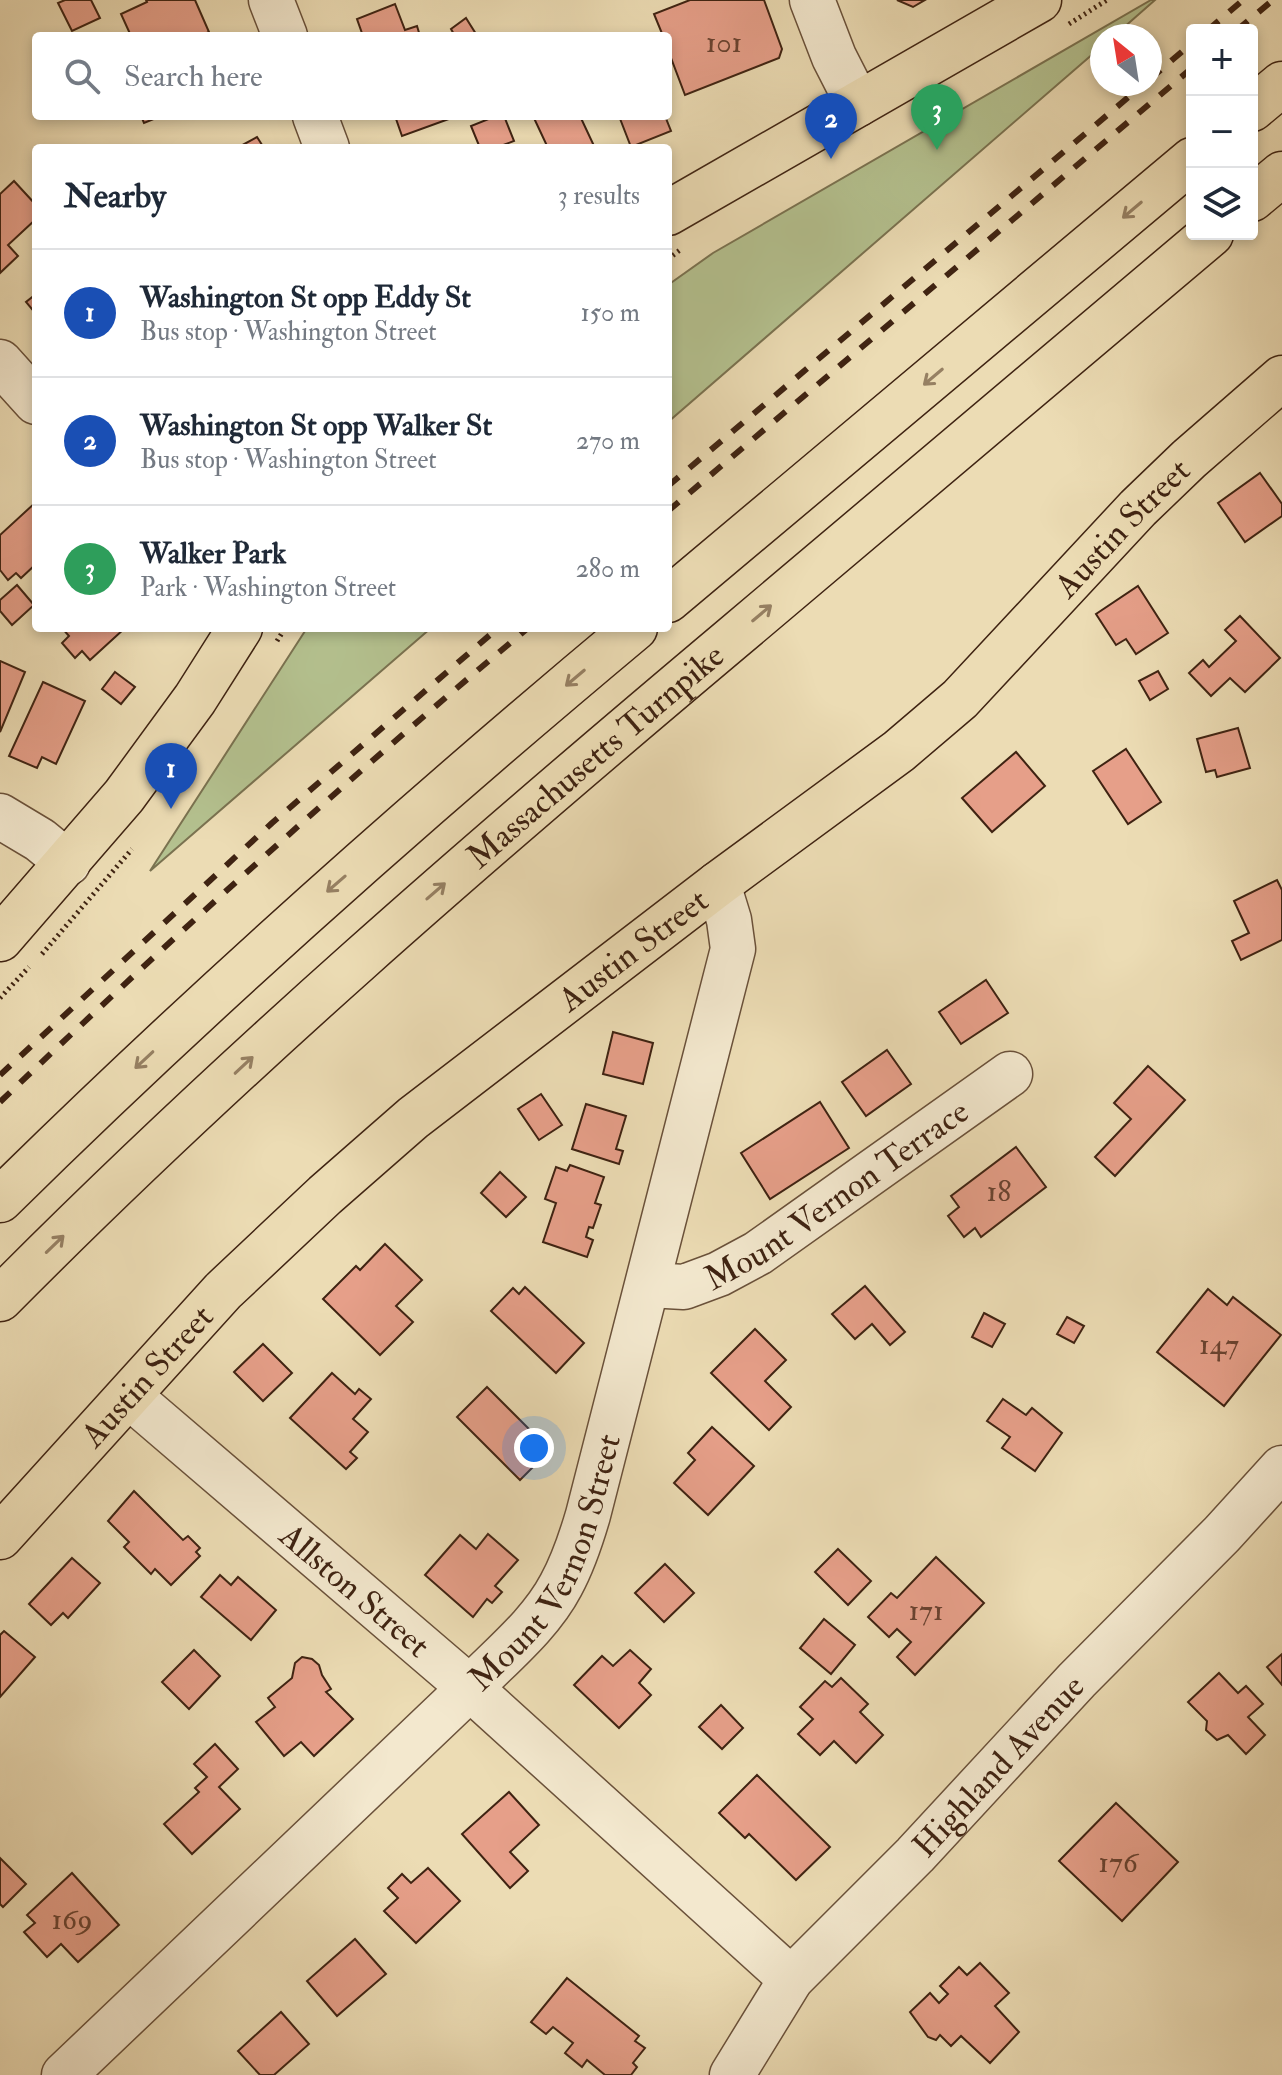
<!DOCTYPE html>
<meta charset="utf-8">
<style>
body{margin:0;font-family:"IM FELL Double Pica",serif;background:#f2f2f3;color:#1f2937}
.controls{position:absolute;right:24px;top:24px;display:grid;overflow:hidden;border-radius:8px;box-shadow:0 4px 12px #0003}
.controls button{width:72px;height:72px;display:grid;place-items:center;padding:0;border:0;border-bottom:2px solid #e0e1e3;background:#fff;color:#1f2937;font:40px sans-serif}
.compass{position:absolute;left:1090px;top:24px;width:72px;height:72px;border-radius:50%;background:#fff;box-shadow:0 4px 12px #0003;rotate:330deg}
.you{position:absolute;left:534px;top:1448px;width:28px;height:28px;margin:-20px;border:6px solid #fff;border-radius:50%;background:#1a73e8;box-shadow:0 0 0 12px #1a73e833}
.badge{display:grid;place-items:center;width:52px;height:52px;border-radius:50%;background:#7c3aed;color:#fff;font-size:26px;font-weight:700}
.pin{position:absolute;translate:-50% -66px;filter:drop-shadow(0 2px 4px #0008)}
.pin::after{content:'';position:absolute;top:42px;width:28px;height:24px;background:inherit;clip-path:polygon(0 0,100% 0,50% 100%)}
.list{margin:0;padding:0;list-style:none}
h2{display:flex;justify-content:space-between;align-items:center;height:104px;margin:0;padding:0 32px;font-size:34px}
h2 small{font-size:26px;font-weight:400;color:#747a83}
.list li{display:grid;grid-template-columns:52px 1fr auto;gap:24px;align-items:center;box-sizing:border-box;height:128px;padding:0 32px;border-top:2px solid #e0e1e3}
.list b{display:block;font-size:30px;white-space:nowrap}
.list p{margin:0;font-size:26px;white-space:nowrap;color:#747a83}
.list em{font-size:26px;font-style:normal;color:#747a83}
.icon{flex:none;width:44px;height:44px;fill:none;stroke:currentColor;stroke-width:2;stroke-linecap:round;stroke-linejoin:round}
.map{position:relative;flex:none;width:1282px;height:2075px;overflow:hidden}
.search{position:absolute;background:#fff;box-shadow:0 4px 12px #0003;left:32px;top:32px;width:640px;height:88px;display:flex;align-items:center;gap:20px;box-sizing:border-box;padding:0 28px;border-radius:8px;color:#747a83;font-size:30px}
.panel{position:absolute;background:#fff;box-shadow:0 4px 12px #0003;left:32px;top:144px;width:640px;height:488px;border-radius:8px}
.map>svg:first-child{display:block}
.green{fill:#b4c18f;stroke:#7a7250;stroke-width:2}
.building{fill:#e69f89;stroke:#3f2312;stroke-width:2}
.lines{fill:none;stroke-linecap:round;stroke-linejoin:round}
.minor-casing{stroke:#6a513a;stroke-width:47}
.major-casing{stroke:#3f2312;stroke-width:47}
.highway-casing{stroke:#3f2312;stroke-width:47}
.path{stroke:#3f2312;stroke-width:5;stroke-dasharray:2 4;stroke-linecap:butt}
.minor{stroke:#f3e8ce;stroke-width:44}
.major{stroke:#ecdcb4;stroke-width:44}
.highway{stroke:#ecdcb4;stroke-width:44}
.rail{stroke:#3f2312;stroke-width:6;stroke-dasharray:14 14;stroke-linecap:butt}
.oneway{stroke:#968063}
.labels{text-anchor:middle;stroke-width:6;stroke-linejoin:round;paint-order:stroke}
.number-label{font-size:30px;fill:#694230}
.street-label{font-size:34px;fill:#3f2312;stroke:#f3e8ce}
</style>
<div class="map">
<svg width="1282" height="2075" viewBox="0 0 1282 2075">
<rect width="100%" height="100%" fill="#ecdcb4"/>
<filter id="stains"><feTurbulence type="fractalNoise" baseFrequency=".0025" numOctaves="4"/><feColorMatrix values="0 0 0 0 .2 0 0 0 0 .09 0 0 0 0 .02 0 0 0 .5 -.17"/></filter>
<radialGradient id="worn" r=".72"><stop offset=".6" stop-color="#630" stop-opacity="0"/><stop offset="1" stop-color="#630" stop-opacity=".3"/></radialGradient>
<!-- green -->
<g class="green">
<path d="M 1151,0 L 1155,0 L 1114,36 L 1102,36 L 1102,46 L 668,422 L 668,285 L 713,253 Z"/>
<path d="M 307,628 L 431,628 L 150,871 Z"/>
</g>
<!-- building -->
<g class="building">
<path d="M 65,0 L 91,0 L 100,18 L 72,31 L 58,3 Z"/>
<path d="M 146,0 L 195,0 L 209,32 L 200,36 L 138,36 L 137,34 L 131,36 L 121,14 L 147,2 Z"/>
<path d="M 690,0 L 764,0 L 782,49 L 779,58 L 685,95 L 668,50 L 668,36 L 663,36 L 654,14 Z"/>
<path d="M 897,0 L 925,0 L 913,7 Z"/>
<path d="M 395,4 L 405,30 L 417,26 L 420,36 L 363,36 L 357,19 Z"/>
<path d="M 466,18 L 476,34 L 455,36 L 451,29 Z"/>
<path d="M 141,116 L 161,116 L 144,123 Z"/>
<path d="M 395,116 L 457,116 L 402,136 Z"/>
<path d="M 496,116 L 504,116 L 514,141 L 495,148 L 480,148 L 471,126 Z"/>
<path d="M 533,116 L 580,116 L 595,148 L 548,148 Z"/>
<path d="M 619,116 L 665,116 L 671,131 L 631,147 Z"/>
<path d="M 257,137 L 264,148 L 237,148 Z"/>
<path d="M 14,181 L 36,205 L 36,219 L 8,245 L 18,256 L 0,273 L 0,194 Z"/>
<path d="M 36,294 L 36,314 L 26,302 Z"/>
<path d="M 1260,473 L 1282,504 L 1282,516 L 1245,542 L 1218,503 Z"/>
<path d="M 36,502 L 36,564 L 21,578 L 16,573 L 8,580 L 0,570 L 0,535 Z"/>
<path d="M 17,585 L 34,605 L 12,625 L 0,611 L 0,600 Z"/>
<path d="M 1138,586 L 1168,633 L 1136,654 L 1126,639 L 1116,645 L 1096,614 Z"/>
<path d="M 1240,616 L 1280,658 L 1245,692 L 1230,678 L 1211,696 L 1189,673 L 1203,660 L 1209,667 L 1236,641 L 1225,630 Z"/>
<path d="M 62,628 L 125,628 L 90,660 L 82,651 L 75,658 L 62,643 L 69,636 Z"/>
<path d="M 0,661 L 25,672 L 0,732 Z"/>
<path d="M 1158,671 L 1168,689 L 1150,700 L 1139,681 Z"/>
<path d="M 115,672 L 135,687 L 121,704 L 102,689 Z"/>
<path d="M 43,682 L 85,701 L 56,764 L 42,757 L 37,768 L 9,756 Z"/>
<path d="M 1238,728 L 1250,768 L 1217,777 L 1215,770 L 1206,772 L 1197,739 Z"/>
<path d="M 1126,749 L 1161,802 L 1128,824 L 1093,771 Z"/>
<path d="M 1016,752 L 1045,786 L 992,832 L 962,798 Z"/>
<path d="M 1277,880 L 1282,890 L 1282,940 L 1241,960 L 1232,941 L 1249,933 L 1234,901 Z"/>
<path d="M 986,980 L 1008,1013 L 961,1044 L 939,1012 Z"/>
<path d="M 613,1032 L 653,1043 L 643,1084 L 603,1074 Z"/>
<path d="M 887,1050 L 911,1084 L 866,1116 L 842,1082 Z"/>
<path d="M 1148,1066 L 1185,1100 L 1115,1176 L 1095,1157 L 1131,1119 L 1114,1103 Z"/>
<path d="M 541,1094 L 562,1125 L 539,1140 L 518,1109 Z"/>
<path d="M 820,1102 L 849,1148 L 770,1199 L 741,1153 Z"/>
<path d="M 586,1104 L 626,1116 L 616,1149 L 623,1151 L 619,1164 L 572,1149 Z"/>
<path d="M 1016,1147 L 1046,1187 L 981,1237 L 975,1228 L 964,1237 L 948,1216 L 959,1207 L 951,1196 Z"/>
<path d="M 570,1165 L 604,1177 L 595,1203 L 601,1205 L 593,1228 L 589,1227 L 586,1237 L 593,1240 L 587,1257 L 543,1242 L 556,1203 L 545,1199 L 556,1167 L 567,1171 Z"/>
<path d="M 500,1172 L 526,1197 L 506,1217 L 481,1193 Z"/>
<path d="M 385,1244 L 422,1280 L 396,1306 L 413,1322 L 380,1355 L 323,1299 L 356,1266 L 360,1270 Z"/>
<path d="M 865,1286 L 905,1332 L 890,1345 L 872,1324 L 855,1339 L 832,1314 Z"/>
<path d="M 525,1287 L 584,1343 L 556,1373 L 491,1311 L 513,1288 L 519,1294 Z"/>
<path d="M 1208,1289 L 1227,1305 L 1233,1297 L 1281,1335 L 1224,1406 L 1157,1352 Z"/>
<path d="M 984,1313 L 1005,1324 L 992,1347 L 972,1337 Z"/>
<path d="M 1067,1317 L 1084,1326 L 1074,1343 L 1057,1334 Z"/>
<path d="M 755,1329 L 786,1360 L 765,1381 L 791,1407 L 769,1430 L 711,1373 Z"/>
<path d="M 263,1344 L 292,1373 L 263,1401 L 234,1372 Z"/>
<path d="M 332,1373 L 355,1394 L 359,1389 L 371,1399 L 353,1419 L 368,1432 L 350,1452 L 357,1458 L 346,1469 L 290,1418 Z"/>
<path d="M 487,1387 L 550,1450 L 520,1480 L 457,1417 Z"/>
<path d="M 1003,1399 L 1026,1415 L 1032,1408 L 1062,1433 L 1035,1471 L 1002,1448 L 1010,1437 L 987,1421 Z"/>
<path d="M 712,1427 L 754,1466 L 708,1515 L 674,1483 L 695,1460 L 688,1453 Z"/>
<path d="M 134,1491 L 183,1540 L 188,1536 L 200,1548 L 196,1552 L 200,1556 L 171,1585 L 155,1569 L 151,1574 L 124,1547 L 129,1542 L 108,1521 Z"/>
<path d="M 488,1534 L 518,1560 L 495,1586 L 502,1592 L 492,1603 L 487,1599 L 473,1617 L 425,1575 L 460,1535 L 476,1549 Z"/>
<path d="M 838,1549 L 871,1581 L 848,1605 L 815,1572 Z"/>
<path d="M 936,1557 L 984,1603 L 915,1675 L 897,1657 L 911,1642 L 897,1629 L 889,1637 L 868,1617 L 891,1593 L 897,1598 Z"/>
<path d="M 72,1558 L 100,1583 L 68,1618 L 63,1613 L 51,1625 L 29,1604 Z"/>
<path d="M 665,1564 L 694,1593 L 664,1622 L 635,1593 Z"/>
<path d="M 220,1575 L 231,1585 L 238,1577 L 276,1610 L 251,1640 L 201,1597 Z"/>
<path d="M 824,1619 L 855,1645 L 831,1674 L 800,1648 Z"/>
<path d="M 4,1631 L 35,1657 L 0,1697 L 0,1635 Z"/>
<path d="M 194,1650 L 220,1676 L 189,1709 L 162,1682 Z"/>
<path d="M 630,1650 L 651,1669 L 639,1683 L 651,1695 L 619,1728 L 574,1685 L 602,1656 L 613,1666 Z"/>
<path d="M 1282,1654 L 1282,1685 L 1267,1667 Z"/>
<path d="M 302,1657 L 312,1659 L 319,1665 L 322,1675 L 331,1689 L 326,1692 L 353,1719 L 314,1756 L 301,1742 L 284,1756 L 256,1722 L 275,1707 L 268,1698 L 292,1678 L 295,1663 Z"/>
<path d="M 1219,1673 L 1238,1693 L 1246,1686 L 1263,1704 L 1248,1717 L 1265,1735 L 1246,1754 L 1228,1735 L 1217,1740 L 1206,1730 L 1207,1721 L 1188,1702 Z"/>
<path d="M 841,1678 L 868,1704 L 860,1712 L 883,1735 L 856,1763 L 834,1741 L 820,1755 L 798,1734 L 813,1719 L 800,1707 L 825,1681 L 832,1687 Z"/>
<path d="M 721,1705 L 743,1728 L 722,1749 L 699,1727 Z"/>
<path d="M 215,1744 L 238,1769 L 219,1787 L 240,1809 L 192,1854 L 164,1824 L 199,1792 L 195,1788 L 207,1777 L 194,1764 Z"/>
<path d="M 757,1775 L 830,1847 L 796,1880 L 749,1834 L 745,1838 L 719,1813 Z"/>
<path d="M 509,1792 L 539,1825 L 510,1852 L 528,1871 L 510,1888 L 462,1834 Z"/>
<path d="M 1116,1803 L 1178,1862 L 1122,1921 L 1059,1861 Z"/>
<path d="M 0,1858 L 26,1884 L 3,1907 L 0,1904 Z"/>
<path d="M 428,1868 L 460,1901 L 416,1943 L 384,1911 L 398,1898 L 388,1888 L 402,1874 L 411,1883 Z"/>
<path d="M 72,1873 L 119,1925 L 78,1962 L 61,1944 L 47,1957 L 24,1932 L 35,1923 L 27,1915 Z"/>
<path d="M 355,1939 L 386,1974 L 337,2016 L 307,1981 Z"/>
<path d="M 980,1963 L 1009,1993 L 995,2006 L 1019,2032 L 990,2063 L 961,2036 L 951,2046 L 940,2035 L 936,2040 L 928,2037 L 910,2012 L 930,1993 L 939,2003 L 948,1994 L 940,1986 L 959,1967 L 967,1975 Z"/>
<path d="M 567,1978 L 639,2036 L 635,2041 L 645,2048 L 633,2063 L 637,2067 L 631,2075 L 605,2075 L 587,2060 L 582,2067 L 565,2053 L 573,2043 L 553,2027 L 546,2034 L 531,2022 Z"/>
<path d="M 281,2012 L 309,2044 L 274,2075 L 260,2075 L 238,2051 Z"/>
</g>
<g class="lines">
<!-- minor casing -->
<g class="minor-casing">
<g id="minor">
<path d="M 271,0 L 285,36"/>
<path d="M 812,0 L 834,57 L 858,104"/>
<path d="M 315,116 L 327,148"/>
<path d="M 0,362 L 36,402"/>
<path d="M 0,816 L 40,840 L 68,863"/>
<path id="s1" d="M 649,1285 L 684,1287 L 719,1274 L 758,1253 L 1010,1074"/>
<path id="s2" d="M 129,1396 L 470,1688 L 791,1979"/>
<path id="s3" d="M 64,2075 L 470,1688 C 501,1656 540,1625 561,1585 C 573,1563 581,1539 588,1515 L 733,949 L 729,920 L 718,884"/>
<path id="s4" d="M 732,2075 L 791,1979 L 915,1855 L 1077,1680 L 1222,1534 L 1282,1468"/>
</g>
</g>
<!-- major casing -->
<g class="major-casing">
<g id="major">
<path d="M 668,213 L 1039,0"/>
<path d="M 0,939 L 124,796 L 195,699 L 240,628"/>
<path id="s5" d="M 0,1537 L 223,1291 L 325,1195 L 413,1118 L 718,884 L 899,751 L 960,699 L 1138,508 L 1189,459 L 1282,378"/>
</g>
</g>
<!-- highway casing -->
<g class="highway-casing">
<g id="highway">
<path d="M 1252,109 L 1282,84"/>
<path d="M 1252,199 L 1282,174"/>
<path d="M 668,600 L 1192,160"/>
<path d="M 0,1200 C 203,1000 416,811 635,628"/>
<path id="s6" d="M 0,1299 C 232,1065 482,849 734,637 C 893,502 1052,368 1211,234"/>
</g>
</g>
<!-- path -->
<g class="path">
<path d="M 1069,24 L 1107,0"/>
<path d="M 668,259 L 680,250"/>
<path d="M 277,641 L 285,628"/>
<path d="M 42,954 L 132,849"/>
<path d="M 0,998 L 29,967"/>
</g>
<!-- minor -->
<use href="#minor" class="minor"/>
<!-- major -->
<use href="#major" class="major"/>
<!-- highway -->
<use href="#highway" class="highway"/>
<!-- rail -->
<g class="rail">
<path d="M 1208,30 L 1243,0"/>
<path d="M 1237,30 L 1273,0"/>
<path d="M 1150,79 L 1192,43"/>
<path d="M 668,486 L 1144,84"/>
<path d="M 668,511 L 1192,68"/>
<path d="M 0,1075 L 272,823 L 498,628"/>
<path d="M 0,1102 C 171,938 346,780 528,628"/>
</g>
</g>
<!-- one-way arrows -->
<defs><path id="oneway-shaft" d="M-6 0H5M1.5-3L5.5 0L1.5 3" fill="none" stroke-width="1.6" stroke-linecap="round" stroke-linejoin="round" transform="scale(2)"/></defs>
<g class="oneway">
<use href="#oneway-shaft" transform="translate(1132 210) rotate(140)"/>
<use href="#oneway-shaft" transform="translate(933 377) rotate(140)"/>
<use href="#oneway-shaft" transform="translate(762 613) rotate(-40)"/>
<use href="#oneway-shaft" transform="translate(575 678) rotate(140)"/>
<use href="#oneway-shaft" transform="translate(336 884) rotate(139)"/>
<use href="#oneway-shaft" transform="translate(436 891) rotate(-41)"/>
<use href="#oneway-shaft" transform="translate(144 1060) rotate(137)"/>
<use href="#oneway-shaft" transform="translate(244 1065) rotate(-43)"/>
<use href="#oneway-shaft" transform="translate(55 1244) rotate(-44)"/>
</g>
<g class="labels">
<!-- number labels -->
<g class="number-label">
<text x="724" y="52">101</text>
<text x="999" y="1201">18</text>
<text x="1219" y="1354">147</text>
<text x="926" y="1620">171</text>
<text x="1118" y="1872">176</text>
<text x="72" y="1929">169</text>
</g>
<!-- street labels -->
<g class="street-label">
<text dy="12" stroke="none"><textPath href="#s5" startOffset="1514">Austin Street</textPath></text>
<text dy="12" stroke="none"><textPath href="#s6" startOffset="806">Massachusetts Turnpike</textPath></text>
<text dy="12" stroke="none"><textPath href="#s5" startOffset="866">Austin Street</textPath></text>
<text dy="12" stroke="none"><textPath href="#s1" startOffset="214">Mount Vernon Terrace</textPath></text>
<text dy="12" stroke="none"><textPath href="#s5" startOffset="218">Austin Street</textPath></text>
<text dy="12" stroke="none"><textPath href="#s3" startOffset="712">Mount Vernon Street</textPath></text>
<text dy="12" stroke="none"><textPath href="#s2" startOffset="298">Allston Street</textPath></text>
<text dy="12" stroke="none"><textPath href="#s4" startOffset="410">Highland Avenue</textPath></text>
</g>
</g>
<rect width="100%" height="100%" filter="url(#stains)"/>
<rect width="100%" height="100%" fill="url(#worn)"/>
</svg>
<div class="controls">
<button>+</button>
<button>−</button>
<button><svg class="icon" aria-label="layers" viewBox="0 0 24 24"><path d="M12 4l9 5-9 5-9-5zM3 14l9 5 9-5"/></svg></button>
</div>
<svg class="compass" viewBox="-18 -18 36 36"><path d="M0-13l5 13h-10z" fill="#e53935"/><path d="M0 13l5-13h-10z" fill="#747a83"/></svg>
<div class="you"></div>
<div class="pin badge" style="left:171px;top:809px;background:#1a4fb4">1</div>
<div class="pin badge" style="left:831px;top:159px;background:#1a4fb4">2</div>
<div class="pin badge" style="left:937px;top:150px;background:#2e9e5b">3</div>
<div class="search"><svg class="icon" aria-label="search" viewBox="0 0 24 24"><circle cx="10" cy="10" r="6"/><path d="M15 15l6 6"/></svg>Search here</div>
<section class="panel">
<h2>Nearby<small>3 results</small></h2>
<ul class="list">
<li><span class="badge" style="background:#1a4fb4">1</span><div><b>Washington St opp Eddy St</b><p>Bus stop · Washington Street</p></div><em>150 m</em></li>
<li><span class="badge" style="background:#1a4fb4">2</span><div><b>Washington St opp Walker St</b><p>Bus stop · Washington Street</p></div><em>270 m</em></li>
<li><span class="badge" style="background:#2e9e5b">3</span><div><b>Walker Park</b><p>Park · Washington Street</p></div><em>280 m</em></li>
</ul>
</section>
</div>
